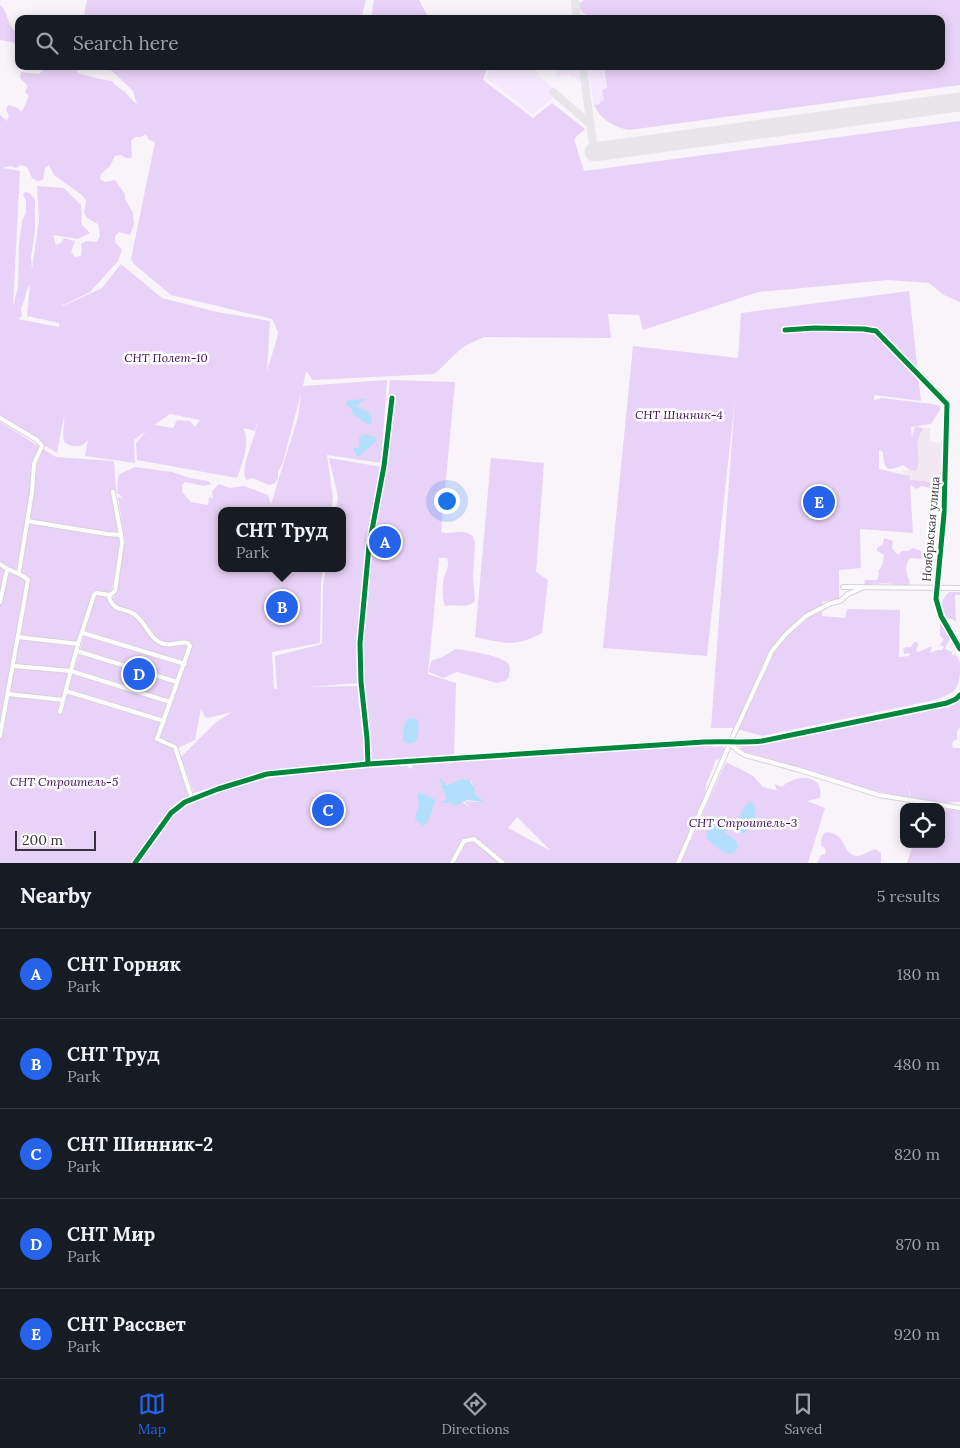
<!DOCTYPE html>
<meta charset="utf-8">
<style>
body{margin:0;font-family:Lora,serif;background:#20242c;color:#f1f3f6}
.controls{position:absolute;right:15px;bottom:15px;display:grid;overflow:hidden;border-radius:10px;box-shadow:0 2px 12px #0003}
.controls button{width:45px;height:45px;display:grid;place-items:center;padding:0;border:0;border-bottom:1px solid #363941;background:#171b24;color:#f1f3f6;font:25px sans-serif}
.scale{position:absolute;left:15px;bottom:12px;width:81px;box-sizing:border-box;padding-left:5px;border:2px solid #39333c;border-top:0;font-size:14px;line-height:18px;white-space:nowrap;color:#39333c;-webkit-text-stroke:4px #fff;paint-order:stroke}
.you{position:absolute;left:446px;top:500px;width:18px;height:18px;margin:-12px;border:4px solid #fff;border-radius:50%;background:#1a73e8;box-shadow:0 0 0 8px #1a73e833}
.badge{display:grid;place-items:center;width:32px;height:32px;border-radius:50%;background:#2563eb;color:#fff;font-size:16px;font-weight:700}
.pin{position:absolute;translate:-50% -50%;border:2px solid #fff;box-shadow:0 1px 5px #0006}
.popup{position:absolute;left:218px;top:507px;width:128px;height:65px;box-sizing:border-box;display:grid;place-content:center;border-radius:10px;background:#171b24;filter:drop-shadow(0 1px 4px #0005);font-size:16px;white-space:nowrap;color:#9ea1a6}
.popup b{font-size:19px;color:#f1f3f6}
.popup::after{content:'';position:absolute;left:50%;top:100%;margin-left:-10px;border:10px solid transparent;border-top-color:#171b24}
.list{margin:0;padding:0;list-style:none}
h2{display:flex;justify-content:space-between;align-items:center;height:65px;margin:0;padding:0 20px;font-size:21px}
h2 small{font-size:16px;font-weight:400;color:#9ea1a6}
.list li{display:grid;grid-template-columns:32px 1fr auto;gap:15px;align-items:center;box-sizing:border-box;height:90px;padding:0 20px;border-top:1px solid #363941}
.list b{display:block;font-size:19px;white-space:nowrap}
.list p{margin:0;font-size:16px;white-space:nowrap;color:#9ea1a6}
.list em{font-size:16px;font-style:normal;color:#9ea1a6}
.icon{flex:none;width:28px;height:28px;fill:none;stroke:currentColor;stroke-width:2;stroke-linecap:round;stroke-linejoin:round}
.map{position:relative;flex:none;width:960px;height:863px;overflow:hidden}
.search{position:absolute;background:#171b24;box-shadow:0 2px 12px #0003;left:15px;right:15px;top:15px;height:55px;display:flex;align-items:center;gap:12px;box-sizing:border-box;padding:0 18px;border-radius:10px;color:#9ea1a6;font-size:19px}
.sheet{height:515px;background:#171b24}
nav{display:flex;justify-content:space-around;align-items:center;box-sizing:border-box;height:70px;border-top:1px solid #363941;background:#171b24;font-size:14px;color:#9ea1a6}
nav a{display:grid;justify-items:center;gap:2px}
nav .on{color:#2563eb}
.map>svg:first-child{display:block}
.built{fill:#f5eafd}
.education{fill:#f3e7f2}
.green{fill:#e9d2f7;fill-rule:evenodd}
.water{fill:#b3dffc}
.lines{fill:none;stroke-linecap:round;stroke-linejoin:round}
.taxiway{stroke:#e8e6ea;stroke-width:8}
.runway{stroke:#e8e6ea;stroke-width:19}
.minor-casing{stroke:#d6d1d8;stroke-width:6}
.minor{stroke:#fefdfe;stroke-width:4}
.cycleway-casing{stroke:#fff;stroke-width:8}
.cycleway{stroke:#00873e;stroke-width:5}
.labels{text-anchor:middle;stroke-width:5;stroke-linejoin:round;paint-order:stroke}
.park-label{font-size:12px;font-style:italic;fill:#41065b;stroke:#fff}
.street-label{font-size:12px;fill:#39333c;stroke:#fff}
</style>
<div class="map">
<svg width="960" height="863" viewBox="0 0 960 863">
<rect width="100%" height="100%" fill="#f8f4fa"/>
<!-- built -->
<g class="built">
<path d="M 491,66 L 535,66 L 539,76 L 553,88 L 552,99 L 533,114 L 486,78 Z"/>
<path d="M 555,66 L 579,66 L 581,82 L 579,82 L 575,77 L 571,78 L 570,75 L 556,77 Z"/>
<path d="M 588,66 L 604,66 L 607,89 L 604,101 L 600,105 L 594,106 Z"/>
</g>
<!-- education -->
<path class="education" d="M 913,427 L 930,428 L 930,441 L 937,443 L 944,442 L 942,488 L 909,483 L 902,470 L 909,470 Z"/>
<!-- green -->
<g class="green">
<path d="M 87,0 L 366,0 L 361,19 L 83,19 Z"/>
<path d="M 374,0 L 419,0 L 429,19 L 371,19 Z"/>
<path d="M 584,0 L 960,0 L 960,85 L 629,130 C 614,127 601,120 594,105 L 600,104 L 600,102 L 604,100 L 602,90 L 607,88 L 604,66 L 941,66 L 941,19 L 596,19 L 596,16 C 586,15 581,15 579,4 Z"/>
<path d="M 0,5 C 10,13 5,25 19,34 L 19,45 L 11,42 L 0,40 Z"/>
<path d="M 38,66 L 75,66 L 78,73 L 95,78 L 112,81 C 116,87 120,88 125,92 C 129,96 132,101 137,104 L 133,91 L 112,71 L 91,66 L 488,66 L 483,80 L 533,118 L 552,103 L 585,129 L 574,139 L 584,171 L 960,121 L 960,302 L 944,295 L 929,283 L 888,280 L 758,292 L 643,330 L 639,315 L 608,314 L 611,338 L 484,337 C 478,340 471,343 465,346 C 453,354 445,366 434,374 L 313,380 L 306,371 L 303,386 L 387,380 L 381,463 L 327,455 L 333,498 L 331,511 L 222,511 L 222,568 L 323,568 L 321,583 L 320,643 L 272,652 L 274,689 L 277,689 L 275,656 L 322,644 L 323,586 L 326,568 L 342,568 L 342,511 L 336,511 L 338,497 L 329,458 L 382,467 L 390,380 L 455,382 L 441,532 C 453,536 460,527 473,536 L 475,542 L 473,577 L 475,601 C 467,610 457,603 445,606 C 442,598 442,586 444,578 C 446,570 450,566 447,558 L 439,558 L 428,674 L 456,683 L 454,755 L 371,761 L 368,715 L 359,683 L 308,687 L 357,686 L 366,760 L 352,764 L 268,772 L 194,793 L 181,757 L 216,722 L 232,712 L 208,718 L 205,717 L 201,708 L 195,740 L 178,748 L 189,798 L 157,827 L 131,863 L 0,863 L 0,422 L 56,457 L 114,461 L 120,543 L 111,593 L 94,593 L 78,640 L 58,714 L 61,715 L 96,595 L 114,598 L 120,560 L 125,543 L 118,497 L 123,499 L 117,492 L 118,477 L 120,474 L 135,467 L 172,472 L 190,478 L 208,481 L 211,484 L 204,486 L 185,482 L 182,485 L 182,492 L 191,502 L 208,505 L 209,497 L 213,498 L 212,491 L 219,484 L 230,488 L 244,486 L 268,495 L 271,504 L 298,417 L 301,393 L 283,462 L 278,472 L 278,478 L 275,483 L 269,485 L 252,478 L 246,480 C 239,465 257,438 257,422 L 255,431 L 243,428 C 251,440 242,466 237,478 L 137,460 L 136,443 L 146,431 L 134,440 L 135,463 L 85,456 L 88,440 C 82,448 72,448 64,442 C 62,433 65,425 64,416 L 57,453 L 0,418 L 0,115 L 7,121 L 9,115 L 6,110 L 8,105 L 18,108 L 21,112 C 25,107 26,102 29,96 L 25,92 L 28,86 L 20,78 L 21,72 L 39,74 L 43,70 ZM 146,134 L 149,140 L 155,142 L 131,259 L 134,264 L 171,295 L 272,319 L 278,332 L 277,338 L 267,371 L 270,321 L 217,312 L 162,298 L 121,264 L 102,288 L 63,306 L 61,304 L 64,305 L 90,292 L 118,261 L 122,250 L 115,242 L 115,236 L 119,232 L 130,235 L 134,224 L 133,213 L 125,199 L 125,194 L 115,180 L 105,182 L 100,179 L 101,174 L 110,166 L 115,156 L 121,155 L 126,158 L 132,158 L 131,141 L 135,137 L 141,137 ZM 21,165 L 27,167 L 32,178 L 37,181 L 43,180 L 45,168 L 49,165 L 54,175 L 83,196 L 86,201 L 84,213 L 87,218 L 98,224 L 100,236 L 97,242 L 86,241 L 81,244 L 82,250 L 81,256 L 75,257 L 71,252 L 75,241 L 64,238 L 61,243 L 56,245 L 53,235 L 78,239 L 90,233 L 82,225 L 81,205 L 64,188 L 37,186 L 39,220 L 32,269 L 31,257 L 35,232 L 35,199 L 29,193 L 25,192 L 23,195 L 26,200 L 26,213 L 22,221 L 19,243 L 18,286 L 13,307 L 20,171 L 3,168 L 10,166 L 16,168 ZM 30,285 L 27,316 L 59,323 L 59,327 L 18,319 L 22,316 L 21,308 C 26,300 25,290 30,285 ZM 170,414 L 200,420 L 195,427 L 190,421 L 177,420 L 173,428 L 154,425 Z"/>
<path d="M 909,291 L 921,401 L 874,395 L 874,400 L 882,398 L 932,404 L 940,406 L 940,410 L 931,424 L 911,427 L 912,438 L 916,426 L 923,429 C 911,446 923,455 916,471 L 908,469 L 903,465 C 885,474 884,467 883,452 L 879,450 L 879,469 L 910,476 L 910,480 L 925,481 L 934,484 L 941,481 L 942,484 L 935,489 L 921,486 L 917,489 L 910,485 L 913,533 L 860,529 L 861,568 L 839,570 L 839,599 L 822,602 L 822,616 L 845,618 L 847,609 L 900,610 L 899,657 L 909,656 L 910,653 L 904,654 L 903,649 L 906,647 L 911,647 L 914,642 L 917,642 L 918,645 L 916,651 L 918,652 L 930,647 L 932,647 L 930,653 L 937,650 L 942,650 L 944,647 L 940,645 L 944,639 L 940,636 L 940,624 L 941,624 L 950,638 L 945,649 L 952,652 L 952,655 L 955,654 C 960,660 960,662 960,669 C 960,690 954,693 935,700 L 762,736 L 733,728 L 711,728 L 735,399 L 707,656 L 603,648 L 633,346 L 738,358 L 741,313 Z"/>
<path d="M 491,458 L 544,463 L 536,572 L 548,580 L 542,633 C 514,648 505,643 475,637 Z"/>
<path d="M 884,538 L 893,541 L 892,548 L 898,555 L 902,551 L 908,551 L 913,548 L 927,553 L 924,559 L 910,558 C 904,566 906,574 910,582 L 907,589 L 902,590 C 900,588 897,586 895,585 C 886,581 874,585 864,586 L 865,580 L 877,580 L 879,575 L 878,571 L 882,566 L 884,555 L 877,551 L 877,548 L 883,544 Z"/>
<path d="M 949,592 L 960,592 L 960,595 L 955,595 L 956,622 L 952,619 L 945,618 C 938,608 941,600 949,592 Z"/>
<path d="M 455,649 C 465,650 506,656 509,665 C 511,668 509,673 509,677 L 505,681 L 497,683 L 457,672 L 443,678 L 429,672 C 431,656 433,662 444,656 C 448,654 452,651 455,649 Z"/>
<path d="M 960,698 L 960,727 L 957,731 L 957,740 L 954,740 L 952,744 L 953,748 L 960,748 L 960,802 L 939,803 L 911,798 L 907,783 L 910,798 L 867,789 L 740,750 L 740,747 L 744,745 L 789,738 L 936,708 L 952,703 Z"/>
<path d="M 697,745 L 716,747 L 723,746 L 725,750 L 721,759 L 715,760 C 714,771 703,784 706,794 L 675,863 L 139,863 C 148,851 164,822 175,814 C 226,773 341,769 406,766 L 411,769 L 414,764 L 419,764 ZM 462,779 L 472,782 L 476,795 L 483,800 L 478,802 L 464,801 L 470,807 L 442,789 L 442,782 C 449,788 455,783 462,779 ZM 517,817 L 551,851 L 508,828 Z"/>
<path d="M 726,762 L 752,775 L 763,787 L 780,791 L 776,789 L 775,784 L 782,787 C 795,774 825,773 820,798 L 807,801 L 825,808 L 808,863 L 681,863 Z"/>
<path d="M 941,809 L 960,811 L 960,863 L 907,863 L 913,844 L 941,844 Z"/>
<path d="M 826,832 C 847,833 842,854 856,856 C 863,856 869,851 875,849 L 881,853 L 881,863 L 817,863 L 821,855 L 825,854 L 826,850 L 821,845 L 822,836 Z"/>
</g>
<!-- water -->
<g class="water">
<path d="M 367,398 L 356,406 L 371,414 L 372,423 L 367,424 L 353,414 L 351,408 L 345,404 L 347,401 Z"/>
<path d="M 365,434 L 376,437 L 377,441 L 359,456 L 357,456 L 353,450 L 354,448 L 359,447 L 359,437 Z"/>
<path d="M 410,718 L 416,718 C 420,724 419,736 416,742 L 408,744 L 403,741 C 404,732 402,722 410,718 Z"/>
<path d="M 438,777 L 447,785 L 462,779 L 469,780 L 474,787 L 476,795 L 483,800 L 482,802 L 467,800 L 455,806 L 451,803 L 442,803 L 447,798 L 442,788 L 442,784 Z"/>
<path d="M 419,793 L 429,796 L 435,800 L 429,820 L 423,826 L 415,819 C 415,814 419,809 419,804 C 418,798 416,798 419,793 Z"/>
<path d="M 749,802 L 752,802 L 756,809 L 754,813 L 756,818 L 752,818 L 748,829 L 744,834 L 736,831 C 737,820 741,810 749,802 Z"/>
<path d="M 715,817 L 722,821 L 722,825 L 726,828 L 725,833 L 736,840 L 738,847 C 732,863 714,846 707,838 C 705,828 712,825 715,817 Z"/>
</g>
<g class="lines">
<!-- taxiway -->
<g class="taxiway">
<path d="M 575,0 L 577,19"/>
<path d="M 583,66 L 594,152"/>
<path d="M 553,92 L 590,124"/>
</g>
<!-- runway -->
<path class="runway" d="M 594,152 L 960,102"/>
<!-- minor casing -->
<g class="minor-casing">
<g id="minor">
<path d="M 785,330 L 814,328 L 864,329 L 876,331 L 947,404 L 944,514 L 936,599 L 941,616 L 960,649"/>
<path d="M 0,418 L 37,440 L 42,446 L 34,464 L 32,492 L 19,572"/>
<path d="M 113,492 L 121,535"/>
<path d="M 27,521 L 107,534 L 121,535 L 122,543 L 115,591 L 110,595 L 96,593 L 94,595 L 78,644 L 60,712"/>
<path d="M 0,564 C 10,573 17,570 28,580 L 0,736"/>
<path d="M 843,587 L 960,588"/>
<path d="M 110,595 L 109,598 C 116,613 123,607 134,614 C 146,622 149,640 164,644 C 172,646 180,641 188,643 L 190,646 L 157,739 L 175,747 L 192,799"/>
<path d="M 0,602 L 7,570"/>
<path d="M 83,633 L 185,664"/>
<path d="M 18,637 L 78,644"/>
<path d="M 77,651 L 177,682"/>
<path d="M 14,666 L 71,671 L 170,702"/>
<path d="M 66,691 L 164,721"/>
<path d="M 8,694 L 63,700"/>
<path d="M 730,743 L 738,751 L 745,755 L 800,770 L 879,795 L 960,808"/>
<path d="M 368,764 L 367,738 L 361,682 L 360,643 L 369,546 L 384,466 L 392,398"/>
<path d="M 135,863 L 171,813 L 185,802 L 218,789 L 267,774 L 368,764 L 704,742 C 723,741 742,743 762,741 L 947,703 L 956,699 L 960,695"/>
<path d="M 452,863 L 464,841 L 474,839 L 503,863"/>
<path d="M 678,863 L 734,734 L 772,651 L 786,634 L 806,616 L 831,603 L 840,601 L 848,594 L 862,588"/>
</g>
</g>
<!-- minor -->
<use href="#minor" class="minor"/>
<!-- cycleway casing -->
<g class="cycleway-casing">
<g id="cycleway">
<path d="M 785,330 L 814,328 L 864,329 L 876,331 L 947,404 L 944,514 L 936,599 L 941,616 L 960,649"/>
<path d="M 368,764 L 367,738 L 361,682 L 360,643 L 369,546 L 384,466 L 392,398"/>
<path d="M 135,863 L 171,813 L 185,802 L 218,789 L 267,774 L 368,764 L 704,742 C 723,741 742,743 762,741 L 947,703 L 956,699 L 960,695"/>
</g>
</g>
<!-- cycleway -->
<use href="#cycleway" class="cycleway"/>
</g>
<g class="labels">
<!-- park labels -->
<g class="park-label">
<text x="166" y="362">СНТ Полет-10</text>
<text x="679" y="419">СНТ Шинник-4</text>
<text x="64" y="786">СНТ Строитель-5</text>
<text x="743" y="827">СНТ Строитель-3</text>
</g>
<!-- street labels -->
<g class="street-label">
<text transform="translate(931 529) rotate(-85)" y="4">Ноябрьская улица</text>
</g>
</g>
</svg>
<div class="controls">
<button><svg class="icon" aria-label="locate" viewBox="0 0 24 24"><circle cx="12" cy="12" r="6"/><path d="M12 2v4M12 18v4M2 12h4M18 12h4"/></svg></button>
</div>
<div class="scale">200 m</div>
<div class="you"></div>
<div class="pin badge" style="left:385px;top:542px">A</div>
<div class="pin badge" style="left:282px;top:607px">B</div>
<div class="popup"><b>СНТ Труд</b>Park</div>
<div class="pin badge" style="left:328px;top:810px">C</div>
<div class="pin badge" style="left:139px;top:674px">D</div>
<div class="pin badge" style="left:819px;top:502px">E</div>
<div class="search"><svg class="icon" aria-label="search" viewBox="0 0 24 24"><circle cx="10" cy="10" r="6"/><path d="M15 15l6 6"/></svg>Search here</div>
</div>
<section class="sheet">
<h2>Nearby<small>5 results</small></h2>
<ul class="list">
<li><span class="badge">A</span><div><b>СНТ Горняк</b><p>Park</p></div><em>180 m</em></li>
<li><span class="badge">B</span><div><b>СНТ Труд</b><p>Park</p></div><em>480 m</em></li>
<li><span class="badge">C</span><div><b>СНТ Шинник-2</b><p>Park</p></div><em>820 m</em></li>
<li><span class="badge">D</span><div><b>СНТ Мир</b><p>Park</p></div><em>870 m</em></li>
<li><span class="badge">E</span><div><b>СНТ Рассвет</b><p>Park</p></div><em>920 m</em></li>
</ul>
</section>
<nav>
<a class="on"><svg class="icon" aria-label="map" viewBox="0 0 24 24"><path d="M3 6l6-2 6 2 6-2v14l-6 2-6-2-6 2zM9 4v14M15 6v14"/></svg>Map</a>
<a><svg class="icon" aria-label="directions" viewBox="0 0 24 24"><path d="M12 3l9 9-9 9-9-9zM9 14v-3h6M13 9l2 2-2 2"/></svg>Directions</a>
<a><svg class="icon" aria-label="saved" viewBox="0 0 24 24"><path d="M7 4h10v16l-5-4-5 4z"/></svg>Saved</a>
</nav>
